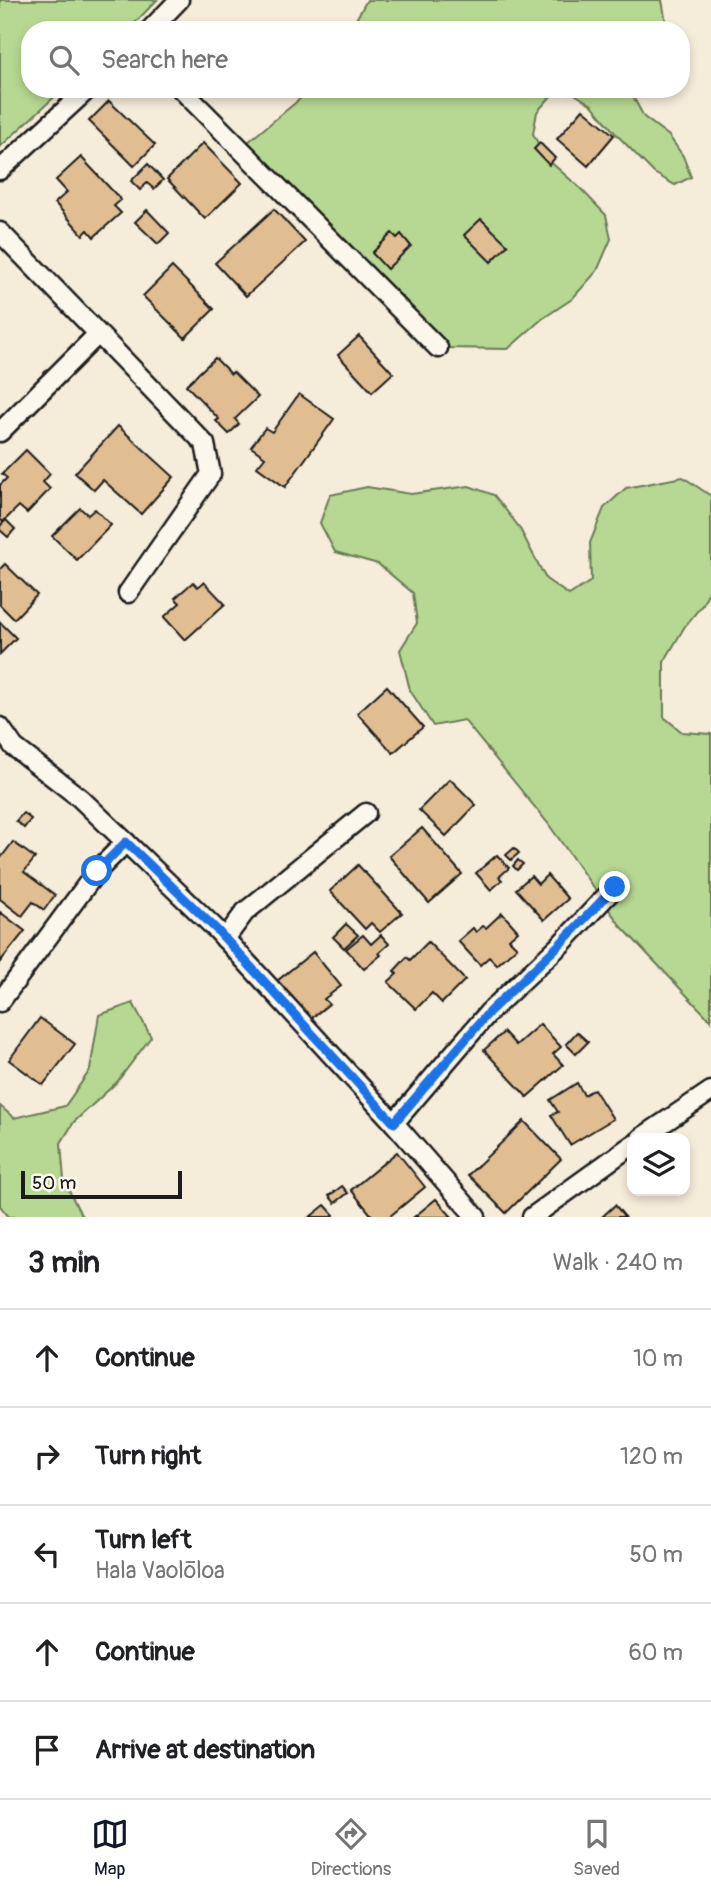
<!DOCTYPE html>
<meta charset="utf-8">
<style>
body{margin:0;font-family:Pangolin,sans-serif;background:#f6f6f6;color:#202124}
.controls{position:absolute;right:21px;bottom:21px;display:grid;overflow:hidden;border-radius:14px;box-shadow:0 4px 10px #0003}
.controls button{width:63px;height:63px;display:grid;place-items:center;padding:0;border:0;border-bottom:2px solid #e0e0e0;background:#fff;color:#202124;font:35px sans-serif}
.scale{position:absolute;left:21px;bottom:18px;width:161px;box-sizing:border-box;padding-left:7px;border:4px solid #1c1c1c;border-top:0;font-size:19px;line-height:24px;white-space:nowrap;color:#1c1c1c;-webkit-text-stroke:5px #fbf7ec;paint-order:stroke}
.stop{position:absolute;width:21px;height:21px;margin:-16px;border:5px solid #1a73e8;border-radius:50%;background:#fff}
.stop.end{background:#1a73e8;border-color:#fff;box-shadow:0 2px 7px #0008}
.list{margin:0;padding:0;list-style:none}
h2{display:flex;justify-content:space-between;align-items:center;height:91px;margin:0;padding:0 28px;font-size:30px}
h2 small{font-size:23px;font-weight:400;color:#757577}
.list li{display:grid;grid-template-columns:46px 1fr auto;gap:21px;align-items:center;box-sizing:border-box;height:98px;padding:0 28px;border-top:2px solid #e0e0e0}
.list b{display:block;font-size:26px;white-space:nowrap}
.list p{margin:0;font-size:23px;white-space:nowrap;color:#757577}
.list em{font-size:23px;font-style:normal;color:#757577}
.icon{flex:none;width:38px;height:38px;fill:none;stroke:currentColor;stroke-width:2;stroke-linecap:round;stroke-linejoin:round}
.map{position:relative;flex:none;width:711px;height:1217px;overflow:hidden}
.search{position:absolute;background:#fff;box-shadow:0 4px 10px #0003;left:21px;right:21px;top:21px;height:77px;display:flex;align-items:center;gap:18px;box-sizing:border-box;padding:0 24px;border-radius:28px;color:#757577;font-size:26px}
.sheet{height:581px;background:#fff}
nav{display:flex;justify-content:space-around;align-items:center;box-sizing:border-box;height:98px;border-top:2px solid #e0e0e0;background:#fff;font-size:19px;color:#757577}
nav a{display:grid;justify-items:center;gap:4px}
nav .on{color:#111827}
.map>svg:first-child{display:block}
.green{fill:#b6d892;stroke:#697a57;stroke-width:2}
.building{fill:#e0be92;stroke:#1c1c1c;stroke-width:2}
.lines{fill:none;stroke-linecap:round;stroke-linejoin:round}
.street-casing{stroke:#1c1c1c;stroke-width:23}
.street{stroke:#fbf7ec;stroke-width:18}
.route{stroke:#1a73e8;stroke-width:9}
</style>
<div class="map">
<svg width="711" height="1217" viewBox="0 0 711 1217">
<rect width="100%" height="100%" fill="#f6ecda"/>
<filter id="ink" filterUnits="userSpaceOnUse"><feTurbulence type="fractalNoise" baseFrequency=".0143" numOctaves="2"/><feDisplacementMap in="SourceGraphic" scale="14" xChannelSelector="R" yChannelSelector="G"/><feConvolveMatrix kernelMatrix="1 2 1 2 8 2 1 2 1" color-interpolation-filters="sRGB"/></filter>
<g filter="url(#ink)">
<!-- green -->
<g class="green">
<path d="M 0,0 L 157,0 L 128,30 L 30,30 L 30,89 L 63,89 L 0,147 Z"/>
<path d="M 367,0 L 662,0 L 667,29 L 350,30 Z"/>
<path d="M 312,89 L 629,89 L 644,117 L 669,136 L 683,156 L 691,177 L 675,185 L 654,173 L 616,134 L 592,105 L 573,93 L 552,95 L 537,112 L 533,134 L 546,158 L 580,188 L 606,215 L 611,239 L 597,271 L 572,299 L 542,319 L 508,349 L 446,348 L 248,142 Z"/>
<path d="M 683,477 L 711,496 L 711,586 L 703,604 L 685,626 L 664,662 L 664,717 L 682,732 L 711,734 L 711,1021 L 620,925 L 547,822 L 464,720 L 433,726 L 410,690 L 400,650 L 417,623 L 413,593 L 378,564 L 335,552 L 320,523 L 330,495 L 367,487 L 411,494 L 469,486 L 494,495 L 519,527 L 546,579 L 569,595 L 591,581 L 590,543 L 604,508 L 626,488 Z"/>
<path d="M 133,1003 L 151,1037 L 117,1082 L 74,1122 L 61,1143 L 64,1180 L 82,1217 L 9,1217 L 0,1206 L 0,1106 L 14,1118 L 65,1106 L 90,1070 L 99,1015 Z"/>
</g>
<!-- building -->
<g class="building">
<path d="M 109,101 L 155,145 L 134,166 L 89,121 Z"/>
<path d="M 583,109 L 614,135 L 588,166 L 557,139 Z"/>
<path d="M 203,143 L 242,183 L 205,219 L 167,179 Z"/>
<path d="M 540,143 L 555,158 L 549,165 L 534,149 Z"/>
<path d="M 81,157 L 121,200 L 114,206 L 121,213 L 94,237 L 88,230 L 83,235 L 55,203 L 67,192 L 56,180 Z"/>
<path d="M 148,164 L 163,180 L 154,189 L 147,183 L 140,190 L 131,181 Z"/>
<path d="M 274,209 L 305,242 L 246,296 L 215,263 Z"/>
<path d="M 147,210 L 169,233 L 158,244 L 135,222 Z"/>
<path d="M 481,219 L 508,245 L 491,262 L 464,235 Z"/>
<path d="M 392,233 L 397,238 L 401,234 L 411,246 L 387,269 L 372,253 Z"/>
<path d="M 172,267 L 214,309 L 185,338 L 143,296 Z"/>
<path d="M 359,336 L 393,373 L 372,392 L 338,355 Z"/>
<path d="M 215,358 L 231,374 L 233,372 L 258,397 L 235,419 L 239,424 L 229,434 L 216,421 L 219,419 L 186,385 Z"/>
<path d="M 299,394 L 334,419 L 285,487 L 257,467 L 265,457 L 251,447 L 265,428 L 272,432 Z"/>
<path d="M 118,426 L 174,477 L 141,514 L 103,480 L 94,490 L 75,473 Z"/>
<path d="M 26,450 L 50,474 L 43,482 L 50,489 L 27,513 L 19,506 L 3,522 L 0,519 L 0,485 L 7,478 L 2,474 Z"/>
<path d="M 80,508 L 88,515 L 95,509 L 111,525 L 77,560 L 52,536 Z"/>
<path d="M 6,520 L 15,529 L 8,537 L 0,530 L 0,526 Z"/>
<path d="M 5,564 L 37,595 L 14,619 L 0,605 L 0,569 Z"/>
<path d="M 193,582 L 198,587 L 204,582 L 225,604 L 185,640 L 164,617 L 180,603 L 175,598 Z"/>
<path d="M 0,622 L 16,638 L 0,654 Z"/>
<path d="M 387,686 L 423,727 L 393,753 L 357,713 Z"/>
<path d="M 450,779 L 476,805 L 446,836 L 419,810 Z"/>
<path d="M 23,813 L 31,819 L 24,828 L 16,821 Z"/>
<path d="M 422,828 L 462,874 L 429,903 L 389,856 Z"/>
<path d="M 13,842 L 35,858 L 24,872 L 55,895 L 44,910 L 33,902 L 22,916 L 0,899 L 0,859 Z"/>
<path d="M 514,848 L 519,853 L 511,860 L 506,855 Z"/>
<path d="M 497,855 L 509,868 L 499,877 L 502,880 L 491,890 L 476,873 Z"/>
<path d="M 518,860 L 523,864 L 517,870 L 513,866 Z"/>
<path d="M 358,865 L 402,913 L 380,932 L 371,923 L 365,929 L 330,891 Z"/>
<path d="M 547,875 L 568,899 L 544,920 L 516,889 L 531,876 L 538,884 Z"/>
<path d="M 0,912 L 25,931 L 0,962 Z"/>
<path d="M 502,913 L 518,931 L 509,939 L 517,947 L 497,965 L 489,957 L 480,965 L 458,941 L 473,928 L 476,932 L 483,926 L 486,928 Z"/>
<path d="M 346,924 L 358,935 L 344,948 L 333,937 Z"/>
<path d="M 363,935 L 371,944 L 381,935 L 389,944 L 379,953 L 381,955 L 364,969 L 346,949 Z"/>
<path d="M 428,942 L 465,980 L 442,1003 L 432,993 L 416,1009 L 388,982 L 397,974 L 394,971 L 407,957 L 410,960 Z"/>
<path d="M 313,952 L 341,986 L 324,999 L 329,1004 L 309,1020 L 277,981 Z"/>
<path d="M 40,1018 L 75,1044 L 43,1085 L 9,1060 Z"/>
<path d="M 540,1024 L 561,1047 L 553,1054 L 563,1065 L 527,1097 L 484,1050 L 504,1032 L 516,1045 Z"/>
<path d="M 577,1032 L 588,1042 L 576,1054 L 566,1044 Z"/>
<path d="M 577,1083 L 584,1095 L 594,1089 L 613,1119 L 570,1145 L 551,1115 L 558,1112 L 550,1100 Z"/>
<path d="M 524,1121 L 561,1159 L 506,1213 L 468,1175 Z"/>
<path d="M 397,1152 L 425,1187 L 389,1217 L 373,1217 L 351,1190 Z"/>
<path d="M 342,1186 L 348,1193 L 335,1203 L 329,1196 Z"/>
<path d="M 436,1199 L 452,1217 L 414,1217 Z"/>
<path d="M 325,1205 L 334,1215 L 332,1217 L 310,1217 Z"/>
<path d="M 615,1205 L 625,1217 L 602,1217 Z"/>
</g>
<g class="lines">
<!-- street casing -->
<g class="street-casing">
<g id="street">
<path d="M 150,30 L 179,0"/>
<path d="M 181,89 L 438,348"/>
<path d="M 0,170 L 88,89"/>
<path d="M 0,232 L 205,444 L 211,474 L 128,593"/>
<path d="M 0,432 L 98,334"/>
<path d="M 0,727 L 14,747 L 80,798 L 217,930 L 394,1123"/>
<path d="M 225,939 L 245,912 L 366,813"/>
<path d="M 0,1002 L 97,871 L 126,842"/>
<path d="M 641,1138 L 711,1091"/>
<path d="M 476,1217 L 394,1123 L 489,1012 L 560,945 L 615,887"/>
<path d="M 532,1217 L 632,1145"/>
</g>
</g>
<!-- street -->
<use href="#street" class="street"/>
</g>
</g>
<g class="lines" filter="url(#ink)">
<!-- route -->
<path class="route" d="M 97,871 L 126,842 L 217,930 L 394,1123 L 489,1012 L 559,945 L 615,887"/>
</g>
</svg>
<div class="controls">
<button><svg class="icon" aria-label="layers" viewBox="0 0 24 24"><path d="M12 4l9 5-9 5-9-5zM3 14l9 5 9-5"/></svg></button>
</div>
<div class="scale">50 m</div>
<div class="stop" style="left:97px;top:871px"></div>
<div class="stop end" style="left:615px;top:887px"></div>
<div class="search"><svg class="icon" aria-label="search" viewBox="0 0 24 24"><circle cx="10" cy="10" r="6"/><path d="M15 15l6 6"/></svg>Search here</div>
</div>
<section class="sheet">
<h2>3 min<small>Walk · 240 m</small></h2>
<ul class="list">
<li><svg class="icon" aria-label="ahead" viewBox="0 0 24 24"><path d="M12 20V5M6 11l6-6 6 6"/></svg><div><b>Continue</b></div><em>10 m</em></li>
<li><svg class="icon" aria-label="right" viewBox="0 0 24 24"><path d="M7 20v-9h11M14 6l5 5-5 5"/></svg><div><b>Turn right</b></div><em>120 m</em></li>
<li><svg class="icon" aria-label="left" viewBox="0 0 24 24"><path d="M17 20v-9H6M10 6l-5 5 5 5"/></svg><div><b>Turn left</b><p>Hala Vaolōloa</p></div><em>50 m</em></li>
<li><svg class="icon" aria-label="ahead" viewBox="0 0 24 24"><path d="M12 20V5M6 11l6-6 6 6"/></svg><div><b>Continue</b></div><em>60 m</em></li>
<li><svg class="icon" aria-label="arrive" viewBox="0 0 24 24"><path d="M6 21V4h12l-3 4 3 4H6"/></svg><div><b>Arrive at destination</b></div></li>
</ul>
</section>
<nav>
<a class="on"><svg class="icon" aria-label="map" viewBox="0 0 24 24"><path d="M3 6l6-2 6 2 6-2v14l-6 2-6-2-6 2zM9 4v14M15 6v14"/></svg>Map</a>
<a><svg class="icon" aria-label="directions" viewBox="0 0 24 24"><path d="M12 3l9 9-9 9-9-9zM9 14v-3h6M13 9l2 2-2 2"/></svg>Directions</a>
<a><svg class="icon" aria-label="saved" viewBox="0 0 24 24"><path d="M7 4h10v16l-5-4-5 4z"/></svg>Saved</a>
</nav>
